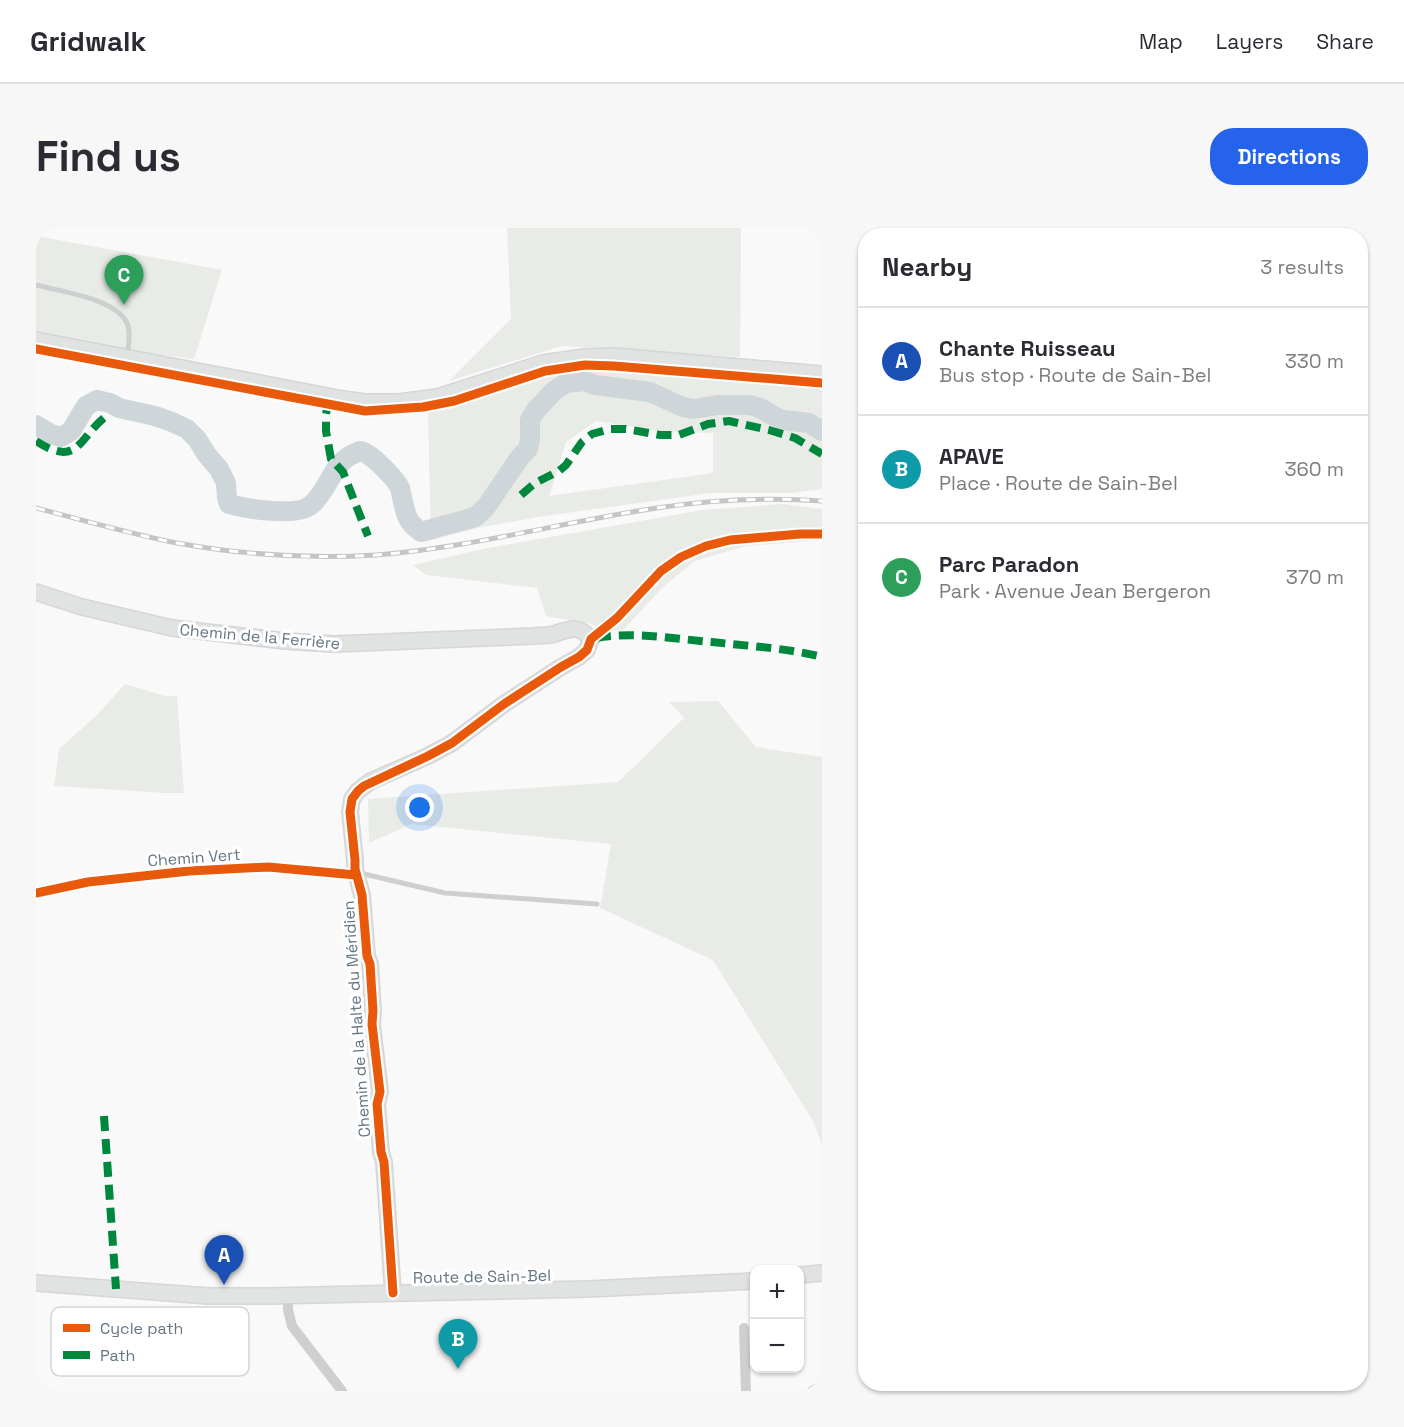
<!DOCTYPE html>
<meta charset="utf-8">
<style>
body{margin:0;font-family:"Space Grotesk",sans-serif;background:#f7f7f7;color:#2b2b33}
.controls{position:absolute;right:18px;bottom:18px;display:grid;overflow:hidden;border-radius:12px;box-shadow:0 2px 4px #0004}
.controls button{width:54px;height:54px;display:grid;place-items:center;padding:0;border:0;border-bottom:2px solid #e1e1e2;background:#fff;color:#2b2b33;font:30px sans-serif}
.you{position:absolute;left:384px;top:580px;width:21px;height:21px;margin:-15px;border:4px solid #fff;border-radius:50%;background:#1a73e8;box-shadow:0 0 0 9px #1a73e833}
.badge{display:grid;place-items:center;width:39px;height:39px;border-radius:50%;background:#2563eb;color:#fff;font-size:20px;font-weight:700}
.pin{position:absolute;translate:-50% -50px;filter:drop-shadow(0 2px 3px #0008)}
.pin::after{content:'';position:absolute;top:32px;width:21px;height:18px;background:inherit;clip-path:polygon(0 0,100% 0,50% 100%)}
.list{margin:0;padding:0;list-style:none}
h2{display:flex;justify-content:space-between;align-items:center;height:78px;margin:0;padding:0 24px;font-size:26px}
h2 small{font-size:20px;font-weight:400;color:#7c7c81}
.list li{display:grid;grid-template-columns:39px 1fr auto;gap:18px;align-items:center;box-sizing:border-box;height:108px;padding:0 24px;border-top:2px solid #e1e1e2}
.list b{display:block;font-size:22px;white-space:nowrap}
.list p{margin:0;font-size:20px;white-space:nowrap;color:#7c7c81}
.list em{font-size:20px;font-style:normal;color:#7c7c81}
.map{position:relative;flex:none;width:786px;height:1163px;overflow:hidden;border-radius:24px}
header{display:flex;align-items:center;gap:36px;box-sizing:border-box;height:84px;padding:0 30px;background:#fff;border-bottom:2px solid #e1e1e2}
header strong{font-size:28px}
nav{display:flex;gap:33px;margin-inline-start:auto;font-size:21px}
.intro{display:flex;align-items:center;justify-content:space-between;box-sizing:border-box;height:144px;padding:0 36px}
h1{margin:0;font-size:42px}
.button{padding:15px 27px;border-radius:24px;background:#2563eb;color:#fff;font-size:21px;font-weight:700}
main{display:flex;gap:36px;padding:0 36px}
aside{flex:1;background:#fff;border-radius:24px;box-shadow:0 2px 4px #0004}
.map>svg:first-child{display:block}
.green{fill:#e8ebe6;fill-rule:evenodd}
.lines{fill:none;stroke-linecap:round;stroke-linejoin:round}
.river{stroke:#ced6d9;stroke-width:20}
.secondary-casing{stroke:#d5d6d7;stroke-width:18}
.lane{stroke:#cecfd0;stroke-width:5}
.street{stroke:#cecfd0;stroke-width:10}
.secondary{stroke:#e1e2e2;stroke-width:15}
.rail-casing{stroke:#c3c5c6;stroke-width:5}
.rail{stroke:#fff;stroke-width:3;stroke-dasharray:9;stroke-linecap:butt}
.quiet{stroke:#00873e;stroke-width:8;stroke-dasharray:15 8;stroke-linecap:butt}
.cycleway-casing{stroke:#fff;stroke-width:13}
.cycleway{stroke:#e8590c;stroke-width:9}
.labels{text-anchor:middle;stroke-width:6;stroke-linejoin:round;paint-order:stroke}
.street-label{font-size:16px;fill:#657683;stroke:#fff}
.key{fill:#fff;stroke:#d1d6da;stroke-width:1.5}
.key-label{font-size:16px;fill:#657683}
</style>
<header>
<strong>Gridwalk</strong>
<nav><a>Map</a><a>Layers</a><a>Share</a></nav>
</header>
<div class="intro"><h1>Find us</h1><a class="button">Directions</a></div>
<main>
<div class="map">
<svg width="786" height="1163" viewBox="0 0 786 1163">
<rect width="100%" height="100%" fill="#f9f9f9"/>
<!-- green -->
<g class="green">
<path d="M 471,0 L 705,0 L 704,129 L 526,118 L 413,153 L 475,91 Z"/>
<path d="M 0,8 L 186,42 L 158,131 L 0,111 Z"/>
<path d="M 551,143 L 786,156 L 786,261 L 756,265 L 675,265 L 502,289 L 441,300 L 395,312 L 392,185 L 519,146 ZM 560,193 L 622,203 L 677,205 L 677,245 L 513,268 L 530,214 Z"/>
<path d="M 747,276 L 786,281 L 786,312 L 710,318 L 659,333 L 629,357 L 587,402 L 566,403 L 555,396 L 510,388 L 501,360 L 390,347 L 377,337 L 452,320 L 667,282 Z"/>
<path d="M 89,456 L 129,468 L 141,468 L 148,565 L 129,565 L 18,558 L 23,521 L 60,488 Z"/>
<path d="M 682,473 L 720,519 L 786,529 L 786,917 L 778,895 L 677,732 L 564,680 L 575,616 L 375,596 L 333,615 L 332,571 L 582,554 L 648,490 L 633,474 Z"/>
</g>
<g class="lines">
<!-- river -->
<path class="river" d="M 0,197 L 15,206 L 25,209 L 35,203 L 50,178 L 61,172 L 74,175 L 83,180 L 119,188 L 136,194 L 151,201 L 161,211 L 171,227 L 183,241 L 190,255 L 191,270 L 193,276 C 211,281 261,289 275,277 C 292,263 295,238 315,227 C 317,226 322,224 324,223 C 333,223 360,251 364,260 C 365,263 365,266 366,269 C 370,287 370,293 385,304 L 439,289 L 450,279 L 484,229 L 492,221 L 494,211 L 494,192 L 500,182 L 518,163 L 530,155 L 549,153 L 559,157 L 614,164 L 647,179 L 657,181 L 682,177 L 714,177 L 724,180 L 736,187 L 747,192 L 773,195 L 786,203"/>
<!-- secondary casing -->
<g class="secondary-casing">
<g id="secondary">
<path d="M 0,112 L 307,171 L 329,174 L 363,174 L 401,169 L 507,135 L 548,129 L 579,128 L 786,146"/>
<path d="M 0,364 L 46,379 L 136,400 L 249,413 L 298,416 L 497,408 C 504,407 511,408 518,406 C 534,401 542,396 555,411 L 551,422 L 543,429 L 525,439 L 468,476 L 416,515 L 392,528 L 335,553 L 322,563 L 316,571 L 314,584 L 319,632 L 319,641 L 326,667 L 331,728 L 334,736 L 337,783 L 336,796 L 344,864 L 341,876 L 345,924 L 348,934 L 357,1065"/>
<path d="M 764,1047 L 786,1045"/>
<path d="M 0,1055 L 172,1068 L 234,1068 L 553,1061 L 718,1053"/>
</g>
</g>
<!-- lane -->
<g class="lane">
<path d="M 0,57 C 25,64 79,70 91,95 C 95,104 93,117 91,128"/>
<path d="M 322,647 L 328,646 L 409,665 L 561,676"/>
</g>
<!-- street -->
<g class="street">
<path d="M 555,411 C 582,392 600,367 624,344 C 662,308 737,306 786,306"/>
<path d="M 0,665 L 52,654 L 153,643 L 232,639 L 320,647"/>
<path d="M 252,1068 L 252,1082 L 256,1098 L 306,1163"/>
<path d="M 708,1100 L 710,1163"/>
<path d="M 776,1163 L 786,1158"/>
</g>
<!-- secondary -->
<use href="#secondary" class="secondary"/>
<!-- rail casing -->
<g class="rail-casing">
<path id="rail" d="M 0,280 C 47,292 94,306 141,315 C 207,327 274,331 340,327 C 433,320 523,295 614,281 C 671,272 728,269 786,273"/>
</g>
<!-- rail -->
<use href="#rail" class="rail"/>
<!-- quiet -->
<g class="quiet">
<path d="M 293,171 L 290,186 L 290,203 L 295,231 L 307,244 L 332,308"/>
<path d="M 0,213 C 42,240 42,211 69,189"/>
<path d="M 485,267 L 499,255 L 523,243 L 530,237 L 546,214 L 556,206 L 574,201 L 590,201 L 624,207 L 643,207 L 672,196 L 693,193 L 733,202 L 759,210 L 786,226"/>
<path d="M 560,410 C 598,403 638,411 676,414 C 712,418 750,420 786,429"/>
<path d="M 68,888 L 80,1061"/>
</g>
<!-- cycleway casing -->
<g class="cycleway-casing">
<g id="cycleway">
<path d="M 0,121 L 329,183 L 387,179 L 418,173 L 509,143 L 549,137 L 578,138 L 786,155"/>
<path d="M 0,665 L 52,654 L 153,643 L 232,639 L 320,647"/>
<path d="M 357,1065 L 348,934 L 345,924 L 341,876 L 344,864 L 336,796 L 337,783 L 334,736 L 331,728 L 326,667 L 319,641 L 319,632 L 314,584 L 316,571 L 322,563 L 328,558 L 392,528 L 416,515 L 468,476 L 525,439 L 543,429 L 551,422 L 555,411 L 581,390 L 625,343 L 645,329 L 670,318 L 694,312 L 764,306 L 786,306"/>
</g>
</g>
<!-- cycleway -->
<use href="#cycleway" class="cycleway"/>
</g>
<g class="labels">
<!-- street labels -->
<g class="street-label">
<text transform="translate(224 408) rotate(5)" y="6">Chemin de la Ferrière</text>
<text transform="translate(158 629) rotate(-4)" y="6">Chemin Vert</text>
<text transform="translate(320 791) rotate(-94)" y="6">Chemin de la Halte du Méridien</text>
<text transform="translate(446 1048) rotate(-1)" y="6">Route de Sain-Bel</text>
</g>
</g>
<!-- legend -->
<rect x="15" y="1079" width="198" height="69" rx="9" class="key"/>
<rect x="27" y="1096" width="27" height="8" fill="#e8590c"/>
<rect x="27" y="1123" width="27" height="8" fill="#00873e"/>
<g class="key-label">
<text x="64" y="1106">Cycle path</text>
<text x="64" y="1133">Path</text>
</g>
</svg>
<div class="controls">
<button>+</button>
<button>−</button>
</div>
<div class="you"></div>
<div class="pin badge" style="left:188px;top:1057px;background:#1a4fb4">A</div>
<div class="pin badge" style="left:422px;top:1141px;background:#0f9aa8">B</div>
<div class="pin badge" style="left:88px;top:77px;background:#2e9e5b">C</div>
</div>
<aside>
<h2>Nearby<small>3 results</small></h2>
<ul class="list">
<li><span class="badge" style="background:#1a4fb4">A</span><div><b>Chante Ruisseau</b><p>Bus stop · Route de Sain-Bel</p></div><em>330 m</em></li>
<li><span class="badge" style="background:#0f9aa8">B</span><div><b>APAVE</b><p>Place · Route de Sain-Bel</p></div><em>360 m</em></li>
<li><span class="badge" style="background:#2e9e5b">C</span><div><b>Parc Paradon</b><p>Park · Avenue Jean Bergeron</p></div><em>370 m</em></li>
</ul>
</aside>
</main>
